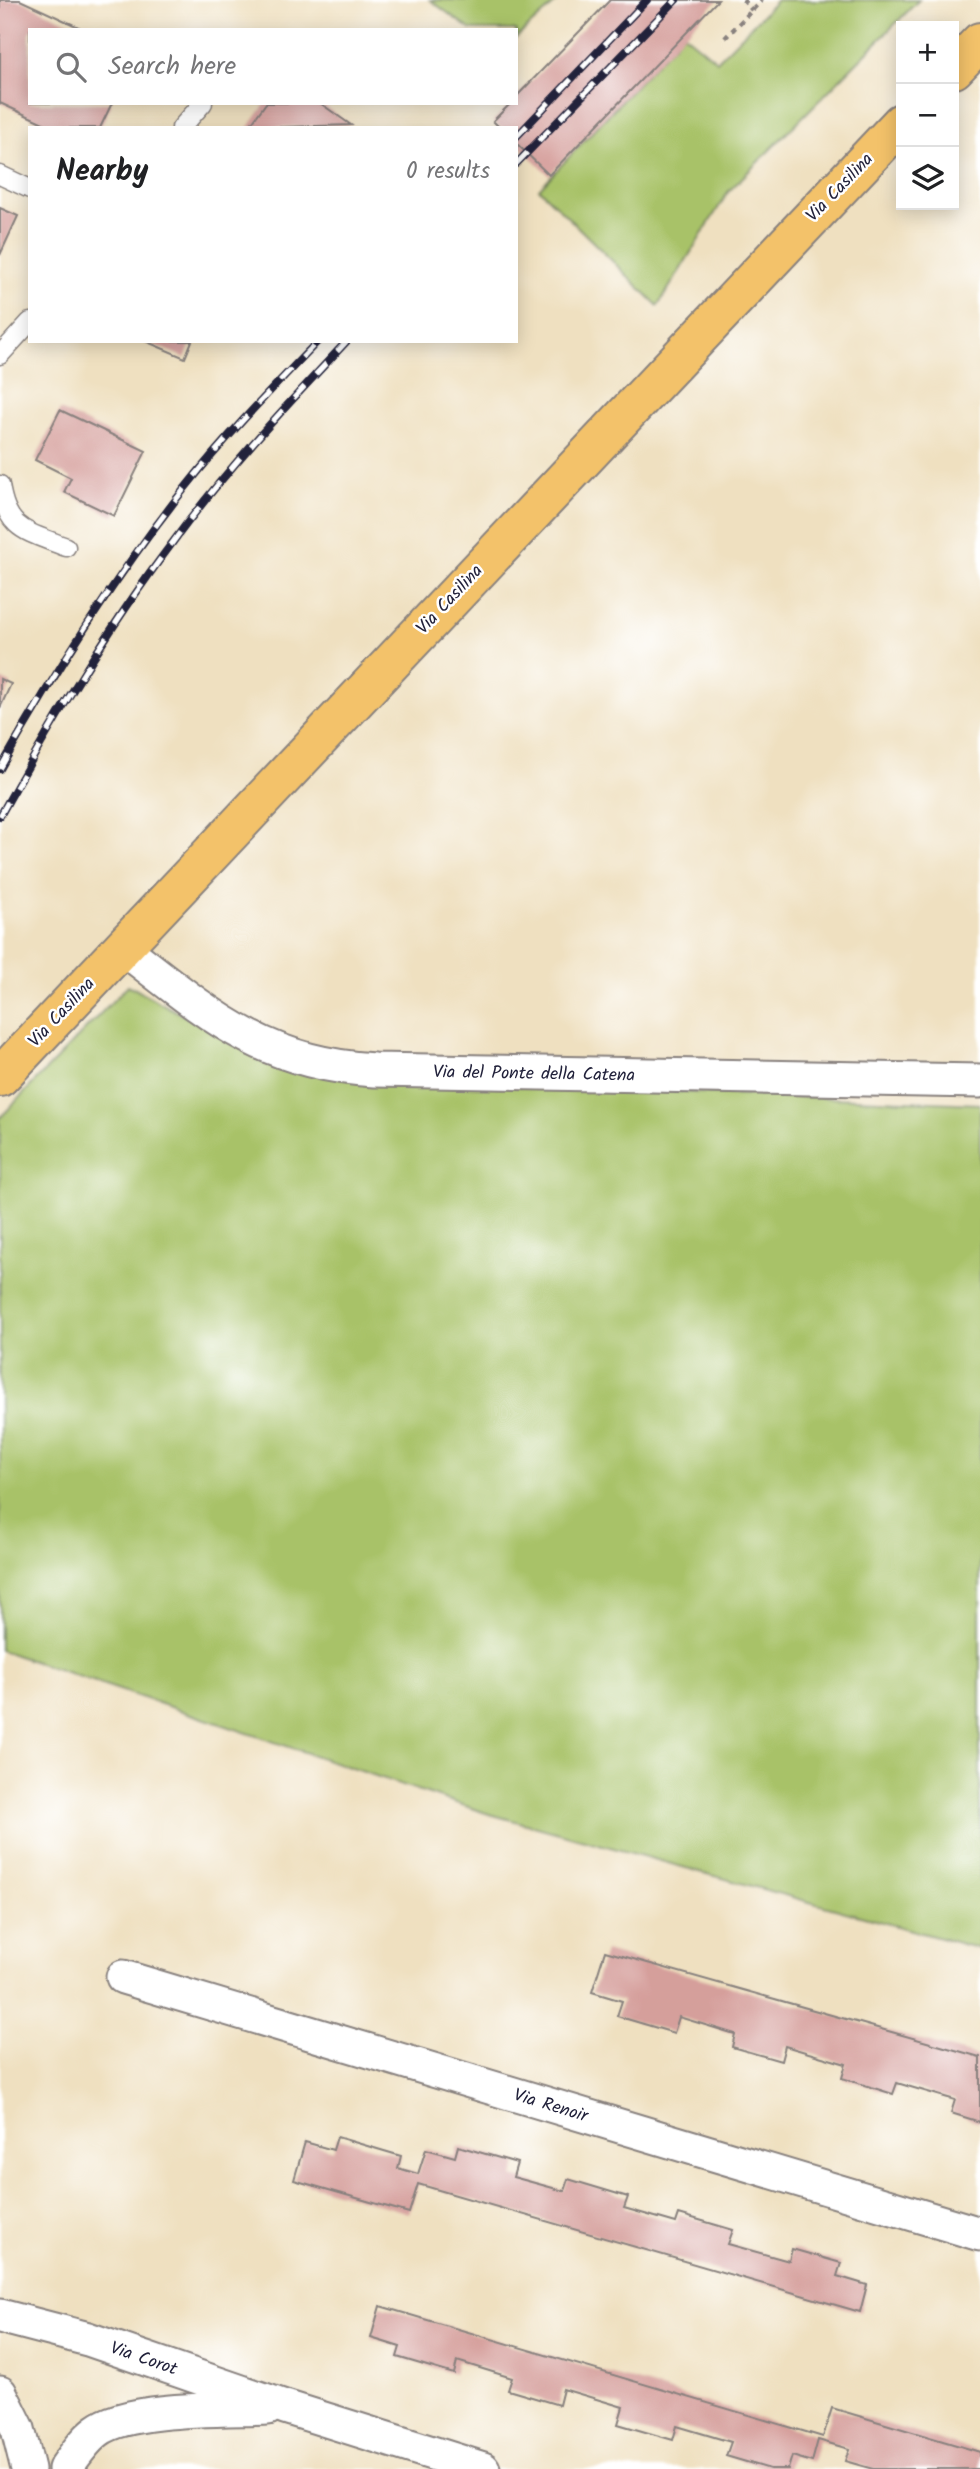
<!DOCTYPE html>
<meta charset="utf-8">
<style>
body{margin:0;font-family:Kalam,sans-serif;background:#f6f6f6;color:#202124}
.controls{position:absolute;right:21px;top:21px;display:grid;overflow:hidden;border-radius:0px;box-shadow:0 4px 18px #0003}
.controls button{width:63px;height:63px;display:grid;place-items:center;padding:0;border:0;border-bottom:2px solid #e0e0e0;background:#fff;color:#202124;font:35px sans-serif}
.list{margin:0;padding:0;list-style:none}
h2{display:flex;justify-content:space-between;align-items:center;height:91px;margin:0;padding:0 28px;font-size:30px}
h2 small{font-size:23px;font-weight:400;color:#757577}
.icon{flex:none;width:38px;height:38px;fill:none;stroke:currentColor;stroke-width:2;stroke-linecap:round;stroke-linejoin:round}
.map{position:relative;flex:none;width:980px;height:2469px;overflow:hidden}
.search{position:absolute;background:#fff;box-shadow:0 4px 18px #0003;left:28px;top:28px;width:490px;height:77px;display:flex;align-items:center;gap:18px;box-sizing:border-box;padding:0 24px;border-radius:0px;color:#757577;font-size:26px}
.panel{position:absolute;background:#fff;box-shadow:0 4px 18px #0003;left:28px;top:126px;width:490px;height:217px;border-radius:0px}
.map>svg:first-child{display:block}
.green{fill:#a8c268;stroke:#657252;stroke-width:2}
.building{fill:#d59f9b}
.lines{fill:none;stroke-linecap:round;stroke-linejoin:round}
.lane-casing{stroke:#88817e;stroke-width:21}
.street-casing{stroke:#88817e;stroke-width:37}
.primary-casing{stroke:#88817e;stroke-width:42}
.path{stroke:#88817e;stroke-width:4.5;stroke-dasharray:5 5;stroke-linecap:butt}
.lane{stroke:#fff;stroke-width:18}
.street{stroke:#fff;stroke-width:33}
.primary{stroke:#f3c26a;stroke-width:38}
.rail-casing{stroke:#22223b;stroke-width:8}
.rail{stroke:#fff;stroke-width:5;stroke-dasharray:16;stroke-linecap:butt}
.labels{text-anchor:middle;stroke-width:5;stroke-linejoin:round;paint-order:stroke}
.street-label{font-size:18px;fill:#22223b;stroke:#fff}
</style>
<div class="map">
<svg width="980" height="2469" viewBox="0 0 980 2469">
<rect width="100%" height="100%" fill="#fff"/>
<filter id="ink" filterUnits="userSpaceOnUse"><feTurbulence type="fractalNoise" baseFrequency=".0143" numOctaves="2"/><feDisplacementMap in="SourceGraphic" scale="14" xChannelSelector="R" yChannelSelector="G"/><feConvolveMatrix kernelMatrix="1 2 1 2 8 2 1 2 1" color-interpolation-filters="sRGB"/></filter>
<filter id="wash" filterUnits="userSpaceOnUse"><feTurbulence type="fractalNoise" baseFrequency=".00686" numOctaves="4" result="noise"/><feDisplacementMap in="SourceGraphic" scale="28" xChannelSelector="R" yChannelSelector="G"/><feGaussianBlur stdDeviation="1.57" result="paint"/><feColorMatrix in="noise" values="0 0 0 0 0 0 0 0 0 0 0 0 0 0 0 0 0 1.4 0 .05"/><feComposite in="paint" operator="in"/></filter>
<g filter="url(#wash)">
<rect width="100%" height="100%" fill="#efe0c0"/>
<!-- green -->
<g class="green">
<path d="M 430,0 L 559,0 L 516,38 L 516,30 L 471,30 Z"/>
<path d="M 777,0 L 919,0 L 728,192 L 658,306 L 539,189 L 684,34 L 717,61 Z"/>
<path d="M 128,985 L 227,1039 L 385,1080 L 980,1104 L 980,1949 L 486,1813 L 0,1650 L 0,1118 Z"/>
</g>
<g id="blocks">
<!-- building -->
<g class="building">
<path d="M 0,0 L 20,0 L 85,30 L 30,30 L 30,103 L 112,103 L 100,128 L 54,128 L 0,103 Z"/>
<path d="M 610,0 L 718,0 L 549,175 L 516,143 L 516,128 L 500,128 L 493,121 L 511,103 L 516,103 L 516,97 Z"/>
<path d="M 266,103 L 320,103 L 351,125 L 248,128 Z"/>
<path d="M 0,208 L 18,216 L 0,255 Z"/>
<path d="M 145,341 L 192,341 L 185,358 Z"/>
<path d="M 60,410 L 146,451 L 114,516 L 64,492 L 71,478 L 35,460 Z"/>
<path d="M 0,679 L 11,684 L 0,708 Z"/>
<path d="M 605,1951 L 980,2057 L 980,2122 L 951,2113 L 955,2100 L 897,2083 L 893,2094 L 842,2078 L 846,2064 L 785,2046 L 781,2061 L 732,2047 L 735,2034 L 679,2017 L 674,2033 L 617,2016 L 622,2001 L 592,1992 Z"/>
<path d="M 337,2137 L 401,2156 L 398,2168 L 418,2174 L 426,2149 L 455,2157 L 458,2146 L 517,2163 L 513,2177 L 564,2191 L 568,2179 L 628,2197 L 624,2208 L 676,2223 L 679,2214 L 733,2230 L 728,2244 L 789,2261 L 792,2249 L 841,2263 L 837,2276 L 867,2285 L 860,2312 L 418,2184 L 409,2213 L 294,2180 L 305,2142 L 333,2150 Z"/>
<path d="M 380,2306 L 823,2437 L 832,2408 L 980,2452 L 980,2469 L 873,2469 L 845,2461 L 849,2449 L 818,2440 L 812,2462 L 792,2456 L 788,2469 L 770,2469 L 726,2456 L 731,2442 L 677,2426 L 673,2440 L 618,2424 L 623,2407 L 563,2389 L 559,2405 L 508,2390 L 512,2378 L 457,2361 L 454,2374 L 397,2357 L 400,2347 L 371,2338 Z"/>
</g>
</g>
</g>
<g filter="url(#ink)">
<use href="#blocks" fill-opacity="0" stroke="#88817e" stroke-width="2"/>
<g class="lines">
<!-- lane casing -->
<g class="lane-casing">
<g id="lane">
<path d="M 181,128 L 203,103"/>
<path d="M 0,175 L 30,189"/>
<path d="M 0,355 L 30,322"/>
<path d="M 0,485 C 7,531 26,531 66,547"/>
</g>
</g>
<!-- street casing -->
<g class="street-casing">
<g id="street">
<path d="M 122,947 C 206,1012 262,1064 374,1070 L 980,1081"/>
<path d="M 123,1977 L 980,2234"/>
<path d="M 0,2316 L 88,2339 L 285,2407 L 483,2469"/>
<path d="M 0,2393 L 18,2429 L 28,2469"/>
<path d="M 65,2469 C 74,2456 84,2441 97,2431 C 128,2407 227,2410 268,2408"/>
</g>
</g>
<!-- primary casing -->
<g class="primary-casing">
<g id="primary">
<path d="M 954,69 L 980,42"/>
<path d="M 0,1077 L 901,123"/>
</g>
</g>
<!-- path -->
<g class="path">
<path d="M 743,0 L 752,10"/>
<path d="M 725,38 L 762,0"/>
</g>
<!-- lane -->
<use href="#lane" class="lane"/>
<!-- street -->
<use href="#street" class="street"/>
<!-- primary -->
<use href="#primary" class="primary"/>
<!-- rail casing -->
<g class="rail-casing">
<g id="rail">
<path d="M 516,137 L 647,0"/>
<path d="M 516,164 L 676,0"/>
<path d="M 0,769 C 55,672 115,576 185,488 C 226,436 272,389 318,341"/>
<path d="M 0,816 C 52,723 106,631 170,546 C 223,473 285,407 347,341"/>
</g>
</g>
<!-- rail -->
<use href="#rail" class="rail"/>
</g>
</g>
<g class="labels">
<!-- street labels -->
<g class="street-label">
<text transform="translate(839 187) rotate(-46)" y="6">Via Casilina</text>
<text transform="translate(449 599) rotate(-47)" y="6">Via Casilina</text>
<text transform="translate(61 1012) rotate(-47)" y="6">Via Casilina</text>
<text transform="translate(534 1073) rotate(1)" y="6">Via del Ponte della Catena</text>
<text transform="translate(551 2105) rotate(17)" y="6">Via Renoir</text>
<text transform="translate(144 2358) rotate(19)" y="6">Via Corot</text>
</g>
</g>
</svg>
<div class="controls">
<button>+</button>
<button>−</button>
<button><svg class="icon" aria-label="layers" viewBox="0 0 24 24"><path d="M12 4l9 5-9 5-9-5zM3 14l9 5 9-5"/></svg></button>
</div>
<div class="search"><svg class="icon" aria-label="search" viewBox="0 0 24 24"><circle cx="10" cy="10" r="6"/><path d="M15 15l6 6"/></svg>Search here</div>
<section class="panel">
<h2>Nearby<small>0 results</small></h2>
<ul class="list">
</ul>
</section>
</div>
